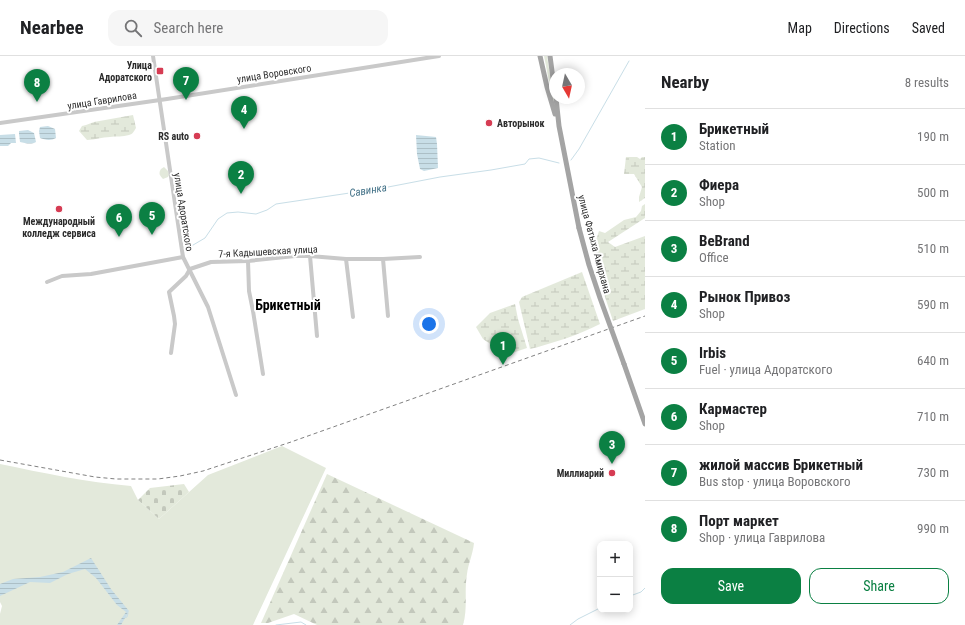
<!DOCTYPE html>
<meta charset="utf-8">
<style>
body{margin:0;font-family:"Roboto Condensed",sans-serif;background:#f6f6f6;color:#202124}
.controls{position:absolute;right:12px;bottom:12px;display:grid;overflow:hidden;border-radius:8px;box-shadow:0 2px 10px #0003}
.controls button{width:36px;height:36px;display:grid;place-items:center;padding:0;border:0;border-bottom:1px solid #e0e0e0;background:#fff;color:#202124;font:20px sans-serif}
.compass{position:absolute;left:549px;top:12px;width:36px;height:36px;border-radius:50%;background:#fff;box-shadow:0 2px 10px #0003;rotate:171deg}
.you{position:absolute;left:429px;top:268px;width:14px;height:14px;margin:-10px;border:3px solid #fff;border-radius:50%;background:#1a73e8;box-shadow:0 0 0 6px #1a73e833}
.badge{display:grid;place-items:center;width:26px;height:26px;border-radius:50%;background:#0b8043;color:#fff;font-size:13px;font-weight:700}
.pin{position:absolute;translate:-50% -33px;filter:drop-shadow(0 1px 2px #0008)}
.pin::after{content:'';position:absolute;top:21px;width:14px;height:12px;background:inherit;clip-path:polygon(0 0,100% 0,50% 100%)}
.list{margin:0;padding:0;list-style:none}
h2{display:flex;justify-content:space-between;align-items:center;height:52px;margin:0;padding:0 16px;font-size:17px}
h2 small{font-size:13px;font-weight:400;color:#757577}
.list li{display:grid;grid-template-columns:26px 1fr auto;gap:12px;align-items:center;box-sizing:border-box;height:56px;padding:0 16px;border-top:1px solid #e0e0e0}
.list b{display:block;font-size:15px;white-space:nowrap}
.list p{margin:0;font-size:13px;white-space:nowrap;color:#757577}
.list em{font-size:13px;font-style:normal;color:#757577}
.actions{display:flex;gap:8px;padding:12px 16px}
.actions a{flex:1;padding:9px 0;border:1px solid #0b8043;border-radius:12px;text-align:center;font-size:14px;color:#0b8043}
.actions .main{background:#0b8043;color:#fff}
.icon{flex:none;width:22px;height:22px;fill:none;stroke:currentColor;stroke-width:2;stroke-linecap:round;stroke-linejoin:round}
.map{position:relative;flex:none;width:645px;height:569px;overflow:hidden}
header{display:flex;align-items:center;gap:24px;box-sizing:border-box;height:56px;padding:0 20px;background:#fff;border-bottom:1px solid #e0e0e0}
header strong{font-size:19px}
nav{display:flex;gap:22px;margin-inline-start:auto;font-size:14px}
.search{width:280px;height:36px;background:#f6f6f6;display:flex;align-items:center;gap:10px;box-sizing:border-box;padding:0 14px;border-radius:12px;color:#757577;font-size:15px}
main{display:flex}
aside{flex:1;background:#fff}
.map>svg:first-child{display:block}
.green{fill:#e3e9db}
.forest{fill:url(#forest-firs)}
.wetland{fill:url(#wetland-marsh)}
.cemetery{fill:url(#cemetery-stones)}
.water{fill:url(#water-rules)}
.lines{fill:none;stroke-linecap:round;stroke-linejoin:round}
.stream{stroke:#c8dee7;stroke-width:1}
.minor{stroke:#c9c9c9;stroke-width:4}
.major{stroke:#a4a4a4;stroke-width:5}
.rail{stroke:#818181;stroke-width:1;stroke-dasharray:4 3;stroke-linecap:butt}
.major-bridge{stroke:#a4a4a4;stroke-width:5}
.poi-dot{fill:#d63c53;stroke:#fff;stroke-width:1.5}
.labels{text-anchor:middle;stroke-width:4;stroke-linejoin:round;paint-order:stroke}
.poi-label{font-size:10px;font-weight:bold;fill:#2c2c2c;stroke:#fff;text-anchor:end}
.street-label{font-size:10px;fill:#2c2c2c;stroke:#fff}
.water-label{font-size:11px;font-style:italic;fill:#427187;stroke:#fff}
.district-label{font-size:14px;font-weight:bold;fill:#000;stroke:#fff}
</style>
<header>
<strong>Nearbee</strong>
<div class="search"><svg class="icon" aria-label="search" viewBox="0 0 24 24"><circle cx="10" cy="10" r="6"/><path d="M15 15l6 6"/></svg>Search here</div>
<nav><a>Map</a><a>Directions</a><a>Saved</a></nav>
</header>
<main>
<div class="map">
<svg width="645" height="569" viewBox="0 0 645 569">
<defs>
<pattern id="forest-firs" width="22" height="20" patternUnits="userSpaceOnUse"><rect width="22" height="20" fill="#e3e9db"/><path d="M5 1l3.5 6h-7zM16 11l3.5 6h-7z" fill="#c3c8bc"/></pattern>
<pattern id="wetland-marsh" width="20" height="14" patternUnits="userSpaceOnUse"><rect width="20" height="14" fill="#e3e9db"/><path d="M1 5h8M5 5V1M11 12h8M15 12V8" fill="none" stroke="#c3c8bc"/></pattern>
<pattern id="cemetery-stones" width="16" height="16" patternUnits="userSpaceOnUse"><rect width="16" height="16" fill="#e3e9db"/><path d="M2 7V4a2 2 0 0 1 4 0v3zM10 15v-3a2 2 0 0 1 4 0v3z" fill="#c3c8bc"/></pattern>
<pattern id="water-rules" width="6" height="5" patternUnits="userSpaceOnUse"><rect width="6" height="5" fill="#c8dee7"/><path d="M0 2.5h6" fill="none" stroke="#acbfc6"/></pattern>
</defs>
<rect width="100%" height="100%" fill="#fff"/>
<!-- green -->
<g class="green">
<path d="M 544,0 L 547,0 L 554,45 L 553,45 Z"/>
<path d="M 164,111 L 168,115 L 169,119 L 168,121 L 163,123 C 160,120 158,117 161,113 Z"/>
<path d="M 282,390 L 326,412 L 253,569 L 0,569 L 0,558 L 2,550 L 0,546 L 0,408 C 43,417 86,426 131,430 L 138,444 L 159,463 L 208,419 Z"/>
</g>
<!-- forest -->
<path class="forest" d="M 327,418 L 474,487 C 473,498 468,508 467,518 C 464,535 468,552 463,569 L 317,569 L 294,558 L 268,567 L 261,567 Z"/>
<!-- wetland -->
<g class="wetland">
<path d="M 133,59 L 136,72 C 134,75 133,78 129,79 C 123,81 116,80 110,81 C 102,81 95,84 87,84 L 79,75 L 82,70 L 86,69 L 94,66 Z"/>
<path d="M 626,101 L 637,101 L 640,103 L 642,101 L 645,101 L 645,142 L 639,146 L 639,141 L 642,131 L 634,118 L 624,118 Z"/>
<path d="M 645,148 L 645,162 L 608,186 L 615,191 L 645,180 L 645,253 L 613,265 L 595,211 L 600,207 L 592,196 L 599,175 L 605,177 L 624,164 L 636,161 L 641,155 L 642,150 Z"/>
<path d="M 582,216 L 600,268 C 578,279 554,287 530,293 L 519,246 L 522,241 Z"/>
<path d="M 515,248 L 518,263 L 527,292 L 509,298 L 502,296 L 483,283 L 476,271 L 490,257 Z"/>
</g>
<!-- cemetery -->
<path class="cemetery" d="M 184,428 L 189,436 L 159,463 L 138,444 L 150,432 Z"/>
<!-- water -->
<g class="water">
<path d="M 48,70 L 55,73 L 56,82 C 51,85 45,84 40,82 L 39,75 L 40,71 Z"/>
<path d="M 28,74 L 34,77 L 36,86 C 31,89 25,87 20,86 L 19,78 L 19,75 Z"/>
<path d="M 15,78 L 16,87 L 11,87 L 8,90 L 0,90 L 0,79 Z"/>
<path d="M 416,79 L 436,81 L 437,88 L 438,112 L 424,115 L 420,113 L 417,98 Z"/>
<path d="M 91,502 L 111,533 L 129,555 L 121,569 L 117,569 L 126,556 L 117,549 L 96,522 L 85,513 L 68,518 L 50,527 L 30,526 L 0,540 L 0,528 L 13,523 L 40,521 L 63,516 Z"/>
</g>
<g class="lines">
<!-- stream -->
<g class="stream">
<path d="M 571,104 L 579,93 L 629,5"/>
<path d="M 188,192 L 205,182 L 218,163 L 227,157 L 238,156 L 256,158 L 267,154 L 276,148 L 383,132 L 440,121 L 491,114 L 525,108 L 529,103 L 539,102 L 559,107"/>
<path d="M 630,540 L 641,536 L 645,532"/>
<path d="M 124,562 L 127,561 L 128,557"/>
<path d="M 276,569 L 301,566 L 306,569"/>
<path d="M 570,569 L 578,563 L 600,552"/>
</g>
<!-- minor -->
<g class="minor">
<path d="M 153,0 L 183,201 L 208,251 L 236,339"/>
<path d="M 0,67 L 167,43 L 439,0"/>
<path d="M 310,200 L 317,280"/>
<path d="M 346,203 L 353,261"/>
<path d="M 383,203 L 388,260"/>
<path d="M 248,205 L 249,235 L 253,255 L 263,318"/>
<path d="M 47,226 L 62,220 L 91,218 L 183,201"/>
<path d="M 171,297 L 175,268 L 174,260 L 169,236 L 186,220 L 190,213 L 211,206 L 248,205 L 295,200 L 310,200 L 346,203 L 383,203 L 420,201"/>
</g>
<!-- major -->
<g class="major">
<path d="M 540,0 L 547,31 L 555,58"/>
<path d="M 550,0 L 555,38"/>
<path d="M 556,42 L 559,70 L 579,172"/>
<path d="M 624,308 L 645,368"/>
</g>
<!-- rail -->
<path class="rail" d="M 0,404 L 95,421 L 116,423 L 158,423 L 180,420 L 203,415 L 291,386 L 645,260"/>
<!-- major-bridge -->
<path class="major-bridge" d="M 579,172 L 589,209 L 600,242 L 624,308"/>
</g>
<!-- markers -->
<g class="poi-dot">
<rect x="156" y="11" width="8" height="8" rx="2"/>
<circle cx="489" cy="67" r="4"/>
<circle cx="197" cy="80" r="4"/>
<circle cx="59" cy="153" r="4"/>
<circle cx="612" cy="417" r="4"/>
</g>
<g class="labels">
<!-- poi labels -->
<g class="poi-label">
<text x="152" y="13">Улица<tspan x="152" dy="12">Адоратского</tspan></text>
<text x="497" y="71" text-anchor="start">Авторынок</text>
<text x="189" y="84">RS auto</text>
<text x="59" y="169" text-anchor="middle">Международный<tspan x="59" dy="12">колледж сервиса</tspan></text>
<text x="604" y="421">Миллиарий</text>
</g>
<!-- street labels -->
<g class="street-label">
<text transform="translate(274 17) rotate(-9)" y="4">улица Воровского</text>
<text transform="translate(102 44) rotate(-9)" y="4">улица Гаврилова</text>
<text transform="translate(184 156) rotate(81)" y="4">улица Адоратского</text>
<text transform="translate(595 188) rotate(75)" y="4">улица Фатыха Амирхана</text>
<text transform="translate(268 195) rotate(-3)" y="4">7-я Кадышевская улица</text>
</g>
<!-- water labels -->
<g class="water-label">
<text transform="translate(368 134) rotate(-9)" y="4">Савинка</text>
</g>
<!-- district labels -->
<g class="district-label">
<text x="288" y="254">Брикетный</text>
</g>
</g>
</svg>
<div class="controls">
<button>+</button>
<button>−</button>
</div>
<svg class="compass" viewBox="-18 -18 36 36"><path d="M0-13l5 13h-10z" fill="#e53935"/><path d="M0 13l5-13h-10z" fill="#757577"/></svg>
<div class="you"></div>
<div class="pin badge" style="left:503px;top:309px">1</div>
<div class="pin badge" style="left:241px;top:138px">2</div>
<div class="pin badge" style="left:612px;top:408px">3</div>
<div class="pin badge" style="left:244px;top:73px">4</div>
<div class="pin badge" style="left:152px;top:179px">5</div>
<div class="pin badge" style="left:119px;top:181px">6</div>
<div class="pin badge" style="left:186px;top:44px">7</div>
<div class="pin badge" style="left:37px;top:46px">8</div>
</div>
<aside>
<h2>Nearby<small>8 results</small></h2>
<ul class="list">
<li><span class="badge">1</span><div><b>Брикетный</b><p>Station</p></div><em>190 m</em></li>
<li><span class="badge">2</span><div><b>Фиера</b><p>Shop</p></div><em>500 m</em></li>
<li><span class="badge">3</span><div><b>BeBrand</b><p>Office</p></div><em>510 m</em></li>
<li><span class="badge">4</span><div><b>Рынок Привоз</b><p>Shop</p></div><em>590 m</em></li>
<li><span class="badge">5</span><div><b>Irbis</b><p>Fuel · улица Адоратского</p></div><em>640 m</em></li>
<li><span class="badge">6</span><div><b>Кармастер</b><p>Shop</p></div><em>710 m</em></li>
<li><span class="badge">7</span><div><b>жилой массив Брикетный</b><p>Bus stop · улица Воровского</p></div><em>730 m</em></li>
<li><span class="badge">8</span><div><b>Порт маркет</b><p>Shop · улица Гаврилова</p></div><em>990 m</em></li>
</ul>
<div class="actions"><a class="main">Save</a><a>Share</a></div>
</aside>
</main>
